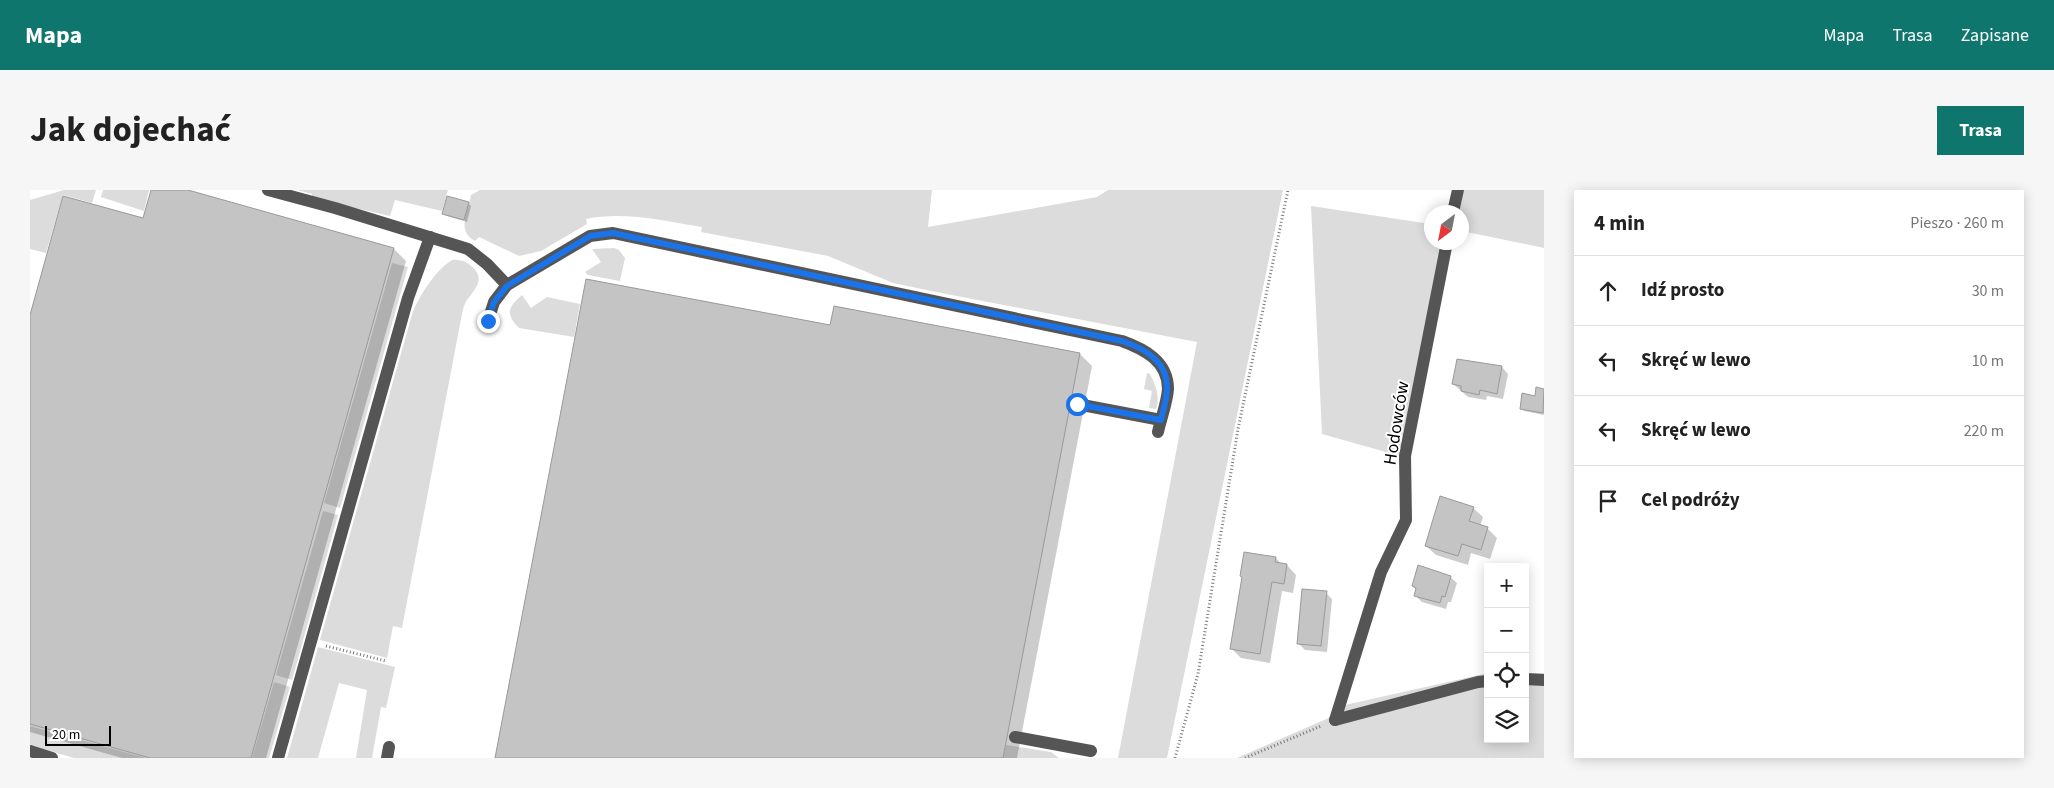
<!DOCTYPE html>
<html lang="pl">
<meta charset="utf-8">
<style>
body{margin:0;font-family:"Source Sans 3",sans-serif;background:#f6f6f6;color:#222}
.controls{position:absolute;right:15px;bottom:15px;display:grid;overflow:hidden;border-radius:0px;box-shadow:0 2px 12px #0003}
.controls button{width:45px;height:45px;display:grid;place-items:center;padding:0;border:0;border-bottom:1px solid #e0e0e0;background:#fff;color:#222;font:25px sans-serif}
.compass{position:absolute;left:1394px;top:15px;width:45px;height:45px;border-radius:50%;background:#fff;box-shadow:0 2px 12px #0003;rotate:212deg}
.scale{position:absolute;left:15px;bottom:12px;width:66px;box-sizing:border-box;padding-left:5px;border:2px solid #000;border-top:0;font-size:14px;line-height:18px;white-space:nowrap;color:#000;-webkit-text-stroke:4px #fff;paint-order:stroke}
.stop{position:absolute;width:15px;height:15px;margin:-11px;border:4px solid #1a73e8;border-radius:50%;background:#fff}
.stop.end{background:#1a73e8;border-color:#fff;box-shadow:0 1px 5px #0008}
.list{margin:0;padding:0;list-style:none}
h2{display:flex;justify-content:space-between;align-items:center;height:65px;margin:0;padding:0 20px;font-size:21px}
h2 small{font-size:16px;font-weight:400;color:#767676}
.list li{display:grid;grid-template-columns:32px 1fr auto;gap:15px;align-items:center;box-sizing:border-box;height:70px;padding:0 20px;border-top:1px solid #e0e0e0}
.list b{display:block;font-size:19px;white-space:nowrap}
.list em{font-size:16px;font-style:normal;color:#767676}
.icon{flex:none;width:28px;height:28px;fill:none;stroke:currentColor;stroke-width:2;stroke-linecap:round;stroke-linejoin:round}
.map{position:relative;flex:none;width:1514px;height:568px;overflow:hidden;border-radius:0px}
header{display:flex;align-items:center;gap:30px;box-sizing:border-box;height:70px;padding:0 25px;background:#0f766e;color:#fff}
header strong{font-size:24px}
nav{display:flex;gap:28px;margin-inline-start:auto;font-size:18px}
.intro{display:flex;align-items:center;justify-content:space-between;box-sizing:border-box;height:120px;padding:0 30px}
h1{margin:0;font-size:35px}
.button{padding:12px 22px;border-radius:0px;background:#0f766e;color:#fff;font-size:18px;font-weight:700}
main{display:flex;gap:30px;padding:0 30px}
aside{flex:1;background:#fff;border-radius:0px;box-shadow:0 2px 12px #0003}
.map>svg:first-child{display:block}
.green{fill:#dcdcdc}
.shadow{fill:#0003}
.building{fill:#c4c4c4;stroke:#999}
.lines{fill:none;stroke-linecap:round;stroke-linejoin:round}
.path{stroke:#777;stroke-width:3;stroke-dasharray:1 2.5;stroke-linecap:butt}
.minor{stroke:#555;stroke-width:12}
.route{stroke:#1a73e8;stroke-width:6}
.labels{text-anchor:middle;stroke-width:4;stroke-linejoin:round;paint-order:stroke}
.street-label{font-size:18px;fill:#000;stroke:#fff}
</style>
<header>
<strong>Mapa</strong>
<nav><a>Mapa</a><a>Trasa</a><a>Zapisane</a></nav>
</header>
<div class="intro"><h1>Jak dojechać</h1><a class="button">Trasa</a></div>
<main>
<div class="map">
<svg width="1514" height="568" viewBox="0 0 1514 568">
<rect width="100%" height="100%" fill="#fff"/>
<!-- green -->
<g class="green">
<path d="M 34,0 L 66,0 L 62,13 L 33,5 L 16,63 L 0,59 L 0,10 Z"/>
<path d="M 73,0 L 119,0 L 114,21 L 71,7 Z"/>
<path d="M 267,0 L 418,0 L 412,21 L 365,10 L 360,26 L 282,8 L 282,4 Z"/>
<path d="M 450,0 L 902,0 L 898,37 L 1067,7 L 1078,0 L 1253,0 L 1137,568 L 1088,568 L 1167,152 L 906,102 L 863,93 L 798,66 L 671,42 L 672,37 C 634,31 594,21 556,29 L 557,34 L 511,61 L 489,66 L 449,47 L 445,51 C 426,41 438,21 441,5 Z"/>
<path d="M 1434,0 L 1514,0 L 1514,58 L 1432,41 L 1432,22 L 1429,22 Z"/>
<path d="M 1281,16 L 1401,34 L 1402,52 L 1413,53 L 1370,266 L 1292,244 Z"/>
<path d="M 584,58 L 589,60 L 595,68 L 590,91 L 558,85 L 555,82 L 571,72 L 562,59 Z"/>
<path d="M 422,70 C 429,69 436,71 441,76 C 456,88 446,98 437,110 C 434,114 433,119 432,124 L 372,438 L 363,436 L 357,468 L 290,450 L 383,121 C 392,102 404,82 422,70 Z"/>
<path d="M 362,73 L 378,77 L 310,318 L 294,313 Z"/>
<path d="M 492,105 L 501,118 L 517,107 L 550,114 L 544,147 L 489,138 C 475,124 478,117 492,105 Z"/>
<path d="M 1117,183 L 1120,184 C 1125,194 1131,207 1126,219 L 1119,218 L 1122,201 L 1114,199 Z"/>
<path d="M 293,321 L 308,325 L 262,490 L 246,485 Z"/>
<path d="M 288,457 L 365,477 L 356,518 L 351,517 L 342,568 L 326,568 L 337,500 L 309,493 L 288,568 L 257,568 Z"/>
<path d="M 1458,483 L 1458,549 L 1495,549 L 1495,483 L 1514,483 L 1514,568 L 1207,568 L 1301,527 L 1315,515 Z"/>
<path d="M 244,492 L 260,497 L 239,568 L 222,568 Z"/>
<path d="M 0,536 L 116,568 L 44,568 L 0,555 Z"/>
<path d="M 976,555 L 1021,562 L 1029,568 L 973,568 Z"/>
</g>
<!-- shadow -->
<g class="shadow">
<path d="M 122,0 L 153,0 L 364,59 L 376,71 L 236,568 L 92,568 L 0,542 L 0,129 L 114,30 Z"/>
<path d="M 438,13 L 441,16 L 437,32 L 417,26 L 414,23 Z"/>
<path d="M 801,137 L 1050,164 L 1062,176 L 987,568 L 466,568 Z"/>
<path d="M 1428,170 L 1472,177 L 1478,184 L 1473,209 L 1457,206 L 1456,210 L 1438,207 L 1430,200 L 1423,194 Z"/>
<path d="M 1507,199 L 1514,200 L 1514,225 L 1494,221 L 1491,218 L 1506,207 Z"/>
<path d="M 1443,318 L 1453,327 L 1450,336 L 1457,338 L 1467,348 L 1460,369 L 1441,363 L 1438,375 L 1406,365 L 1396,356 Z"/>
<path d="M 1246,368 L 1252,375 L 1257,375 L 1266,385 L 1263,403 L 1252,401 L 1240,473 L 1211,468 L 1202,459 Z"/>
<path d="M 1420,387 L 1427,393 L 1421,412 L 1418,412 L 1416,419 L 1392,412 L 1386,406 L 1387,400 L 1383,396 Z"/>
<path d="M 1296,403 L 1302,409 L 1297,462 L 1275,460 L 1268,453 Z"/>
</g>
<!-- building -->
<g class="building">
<path d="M 121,0 L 158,0 L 364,58 L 221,568 L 120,568 L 0,534 L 0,125 L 33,6 L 113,28 Z"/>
<path d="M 417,6 L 439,12 L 434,30 L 412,24 Z"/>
<path d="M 556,89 L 800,135 L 804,116 L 1050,163 L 973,568 L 465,568 Z"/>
<path d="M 1427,169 L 1472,176 L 1467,204 L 1450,200 L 1449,205 L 1431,201 L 1431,196 L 1422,194 Z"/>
<path d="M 1506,197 L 1514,199 L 1513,223 L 1490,219 L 1492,203 L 1505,206 Z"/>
<path d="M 1410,306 L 1444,317 L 1439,331 L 1458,337 L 1451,360 L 1432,354 L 1428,366 L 1395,356 Z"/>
<path d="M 1214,362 L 1246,367 L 1245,372 L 1257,374 L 1254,394 L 1242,392 L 1230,464 L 1200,459 L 1212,387 L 1210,386 Z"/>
<path d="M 1388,375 L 1421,386 L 1415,407 L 1412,406 L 1410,413 L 1384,406 L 1386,398 L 1382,396 Z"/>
<path d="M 1272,399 L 1297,401 L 1291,456 L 1267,454 Z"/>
</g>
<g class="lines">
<!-- path -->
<g class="path">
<path d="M 296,456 L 356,471"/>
<path d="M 1145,568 L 1168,484 L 1208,239 L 1258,0"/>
<path d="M 1215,568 L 1291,536"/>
</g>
<!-- minor -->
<g class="minor">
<path d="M 238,0 L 305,18 L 438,59 L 457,74 L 477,95"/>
<path d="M 1423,22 L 1428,0"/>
<path d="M 458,131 L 464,112 L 477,95 L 560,46 L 583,43 L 1092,151 C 1114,159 1138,171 1138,199 C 1137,213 1131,228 1128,242"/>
<path d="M 1047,214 L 1131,230"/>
<path d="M 1495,489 L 1514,490"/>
<path d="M 1305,530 L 1351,382 L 1376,330 L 1375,266 L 1417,52"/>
<path d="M 1305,530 L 1448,492 L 1458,491"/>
<path d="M 985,547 L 1061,561"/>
<path d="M 0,561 L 22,568"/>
<path d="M 248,568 L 378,108 L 400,47"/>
<path d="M 357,568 L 359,557"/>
</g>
</g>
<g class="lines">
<!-- route -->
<path class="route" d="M 458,131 L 464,112 L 477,96 L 560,46 L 583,43 L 1092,151 C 1114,158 1138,171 1137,199 C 1137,209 1133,220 1131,230 L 1047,214"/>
</g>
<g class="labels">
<!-- street labels -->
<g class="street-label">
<text transform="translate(1366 233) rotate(-81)" y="6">Hodowców</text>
</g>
</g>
</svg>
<div class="controls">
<button>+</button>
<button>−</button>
<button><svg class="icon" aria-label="locate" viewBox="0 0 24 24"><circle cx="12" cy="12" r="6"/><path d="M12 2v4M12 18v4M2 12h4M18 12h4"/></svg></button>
<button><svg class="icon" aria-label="layers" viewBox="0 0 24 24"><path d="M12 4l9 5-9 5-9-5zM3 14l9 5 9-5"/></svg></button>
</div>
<svg class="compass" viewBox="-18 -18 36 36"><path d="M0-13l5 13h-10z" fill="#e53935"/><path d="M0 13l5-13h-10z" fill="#767676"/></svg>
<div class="scale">20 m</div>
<div class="stop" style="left:1047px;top:214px"></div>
<div class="stop end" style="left:458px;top:131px"></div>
</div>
<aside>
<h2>4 min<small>Pieszo · 260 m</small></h2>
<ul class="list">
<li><svg class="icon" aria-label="ahead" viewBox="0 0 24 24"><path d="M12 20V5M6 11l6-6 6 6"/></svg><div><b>Idź prosto</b></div><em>30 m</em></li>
<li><svg class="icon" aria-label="left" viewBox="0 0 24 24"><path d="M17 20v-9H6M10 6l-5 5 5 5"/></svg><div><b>Skręć w lewo</b></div><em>10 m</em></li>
<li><svg class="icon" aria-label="left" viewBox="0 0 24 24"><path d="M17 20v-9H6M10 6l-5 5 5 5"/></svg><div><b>Skręć w lewo</b></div><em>220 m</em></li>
<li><svg class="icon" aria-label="arrive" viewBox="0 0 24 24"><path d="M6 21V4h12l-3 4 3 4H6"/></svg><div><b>Cel podróży</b></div></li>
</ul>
</aside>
</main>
